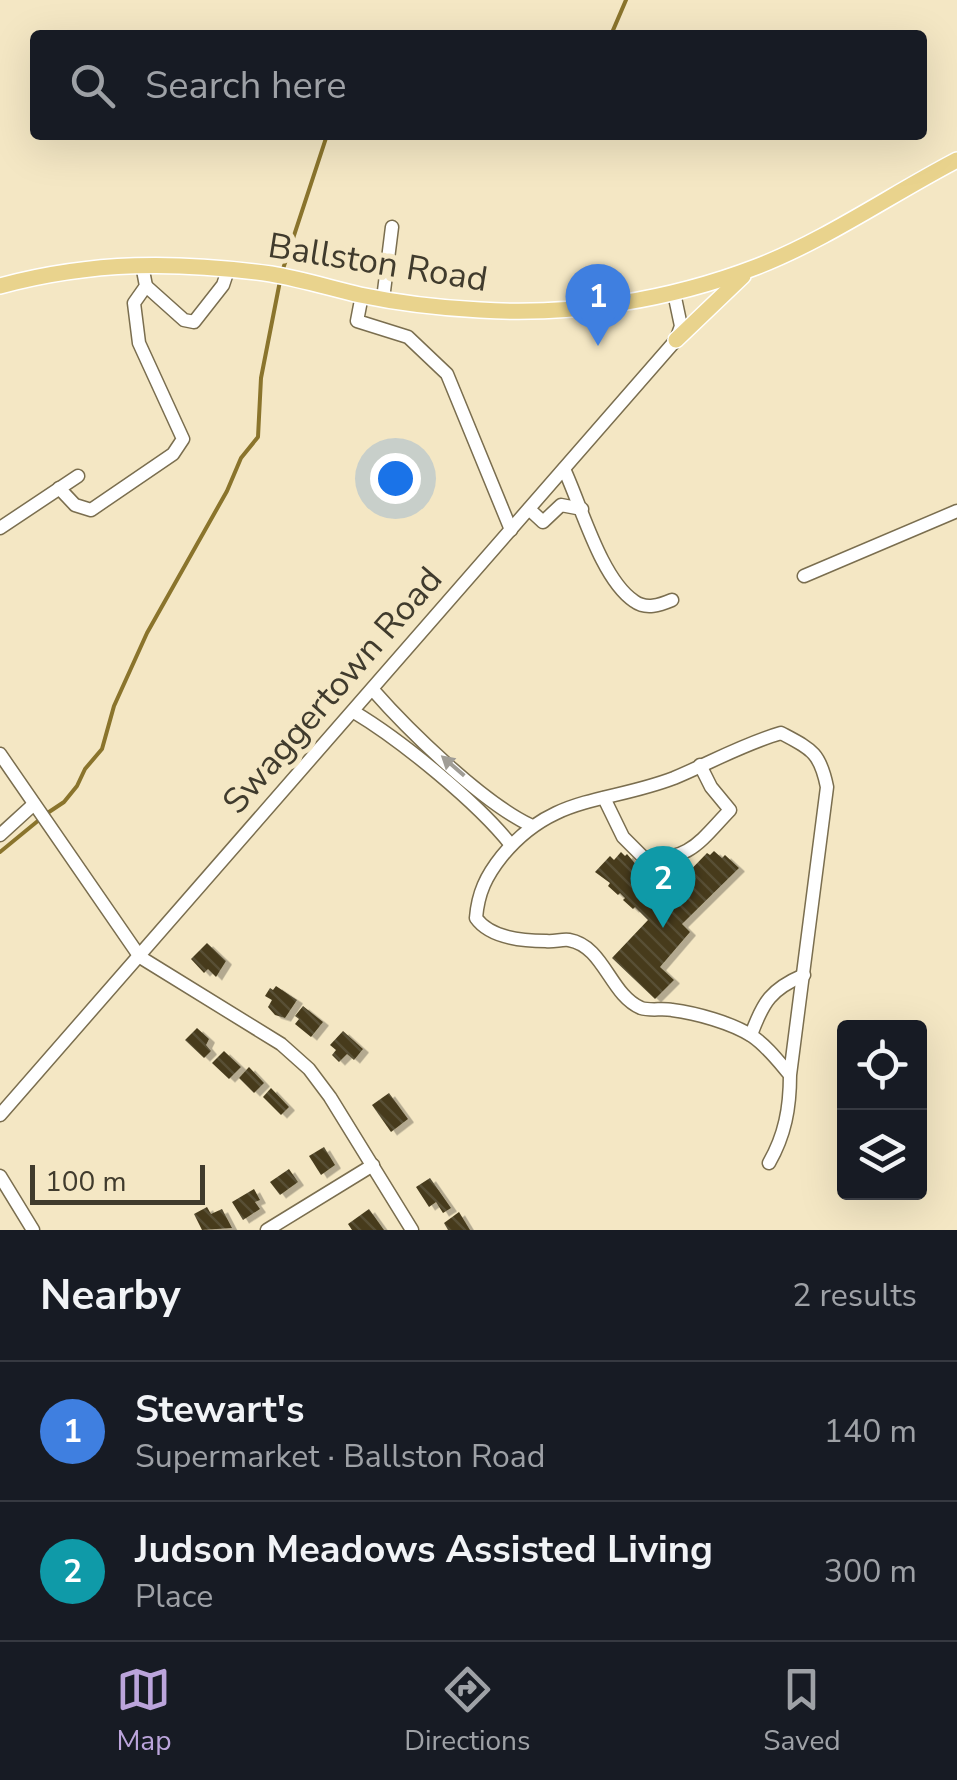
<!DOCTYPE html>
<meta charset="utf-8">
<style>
body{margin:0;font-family:"Nunito Sans",sans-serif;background:#20242c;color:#f1f3f6}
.controls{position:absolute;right:30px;bottom:30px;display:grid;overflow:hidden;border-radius:10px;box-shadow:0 10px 40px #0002}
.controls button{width:90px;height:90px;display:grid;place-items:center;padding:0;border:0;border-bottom:2px solid #363941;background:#171b24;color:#f1f3f6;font:50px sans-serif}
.scale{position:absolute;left:30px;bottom:25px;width:175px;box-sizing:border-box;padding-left:10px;border:5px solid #403b2d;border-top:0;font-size:28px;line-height:35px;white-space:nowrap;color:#403b2d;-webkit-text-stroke:8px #f4e7c4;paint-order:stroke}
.you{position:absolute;left:395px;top:478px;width:35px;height:35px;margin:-25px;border:8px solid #fff;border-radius:50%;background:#1a73e8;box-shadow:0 0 0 15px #1a73e833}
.badge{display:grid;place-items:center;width:65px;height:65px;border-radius:50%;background:#bba4db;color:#fff;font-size:32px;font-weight:700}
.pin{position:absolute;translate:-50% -82px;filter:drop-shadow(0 2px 5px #0008)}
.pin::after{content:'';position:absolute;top:52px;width:35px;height:30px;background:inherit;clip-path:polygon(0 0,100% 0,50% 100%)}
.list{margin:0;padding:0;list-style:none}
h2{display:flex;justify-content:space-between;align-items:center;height:130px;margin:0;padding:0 40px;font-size:42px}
h2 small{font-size:32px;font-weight:400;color:#9ea1a6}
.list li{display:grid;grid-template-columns:65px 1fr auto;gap:30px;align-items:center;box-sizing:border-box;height:140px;padding:0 40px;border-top:2px solid #363941}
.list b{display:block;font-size:38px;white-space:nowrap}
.list p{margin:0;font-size:32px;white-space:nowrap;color:#9ea1a6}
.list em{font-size:32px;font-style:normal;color:#9ea1a6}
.icon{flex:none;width:55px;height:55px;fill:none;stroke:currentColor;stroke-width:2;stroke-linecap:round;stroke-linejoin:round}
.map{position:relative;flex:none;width:957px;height:1230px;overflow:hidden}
.search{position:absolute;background:#171b24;box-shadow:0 10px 40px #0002;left:30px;right:30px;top:30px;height:110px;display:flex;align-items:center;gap:25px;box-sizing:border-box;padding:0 35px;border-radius:10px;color:#9ea1a6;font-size:38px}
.sheet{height:410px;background:#171b24}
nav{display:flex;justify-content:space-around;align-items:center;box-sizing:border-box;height:140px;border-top:2px solid #363941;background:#171b24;font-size:28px;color:#9ea1a6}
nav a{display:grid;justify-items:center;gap:5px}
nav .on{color:#bba4db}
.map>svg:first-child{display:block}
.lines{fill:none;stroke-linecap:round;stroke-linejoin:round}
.stream{stroke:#8a742c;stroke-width:4}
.building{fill:url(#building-back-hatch);filter:url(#shadow)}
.minor-casing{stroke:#7a6e4f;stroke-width:15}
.major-casing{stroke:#fff;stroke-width:18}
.minor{stroke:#fff;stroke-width:12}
.major{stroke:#e9d38d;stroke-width:15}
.oneway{fill:#a09d96}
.labels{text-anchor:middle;stroke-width:10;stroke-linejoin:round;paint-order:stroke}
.street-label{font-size:35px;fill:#403b2d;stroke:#f4e7c4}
</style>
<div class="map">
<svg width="957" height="1230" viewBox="0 0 957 1230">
<defs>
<pattern id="building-back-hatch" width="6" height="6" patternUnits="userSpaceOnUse" patternTransform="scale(2.5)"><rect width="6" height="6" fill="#463b1d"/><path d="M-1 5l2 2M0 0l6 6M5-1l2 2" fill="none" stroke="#595035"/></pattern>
<filter id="shadow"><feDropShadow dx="6" dy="3.5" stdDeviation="0" flood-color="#0004"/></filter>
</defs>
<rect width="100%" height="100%" fill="#f4e7c4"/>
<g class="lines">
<!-- stream -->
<g class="stream">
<path d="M 611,35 L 626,0"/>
<path d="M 282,272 L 327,135"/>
<path d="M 46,814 L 64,802 L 77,786 L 85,769 L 102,749 L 114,706 L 147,633 L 227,491 L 241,458 L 258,437 L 261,378 L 280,281"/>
<path d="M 0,852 L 39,820"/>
</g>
</g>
<!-- building -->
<g class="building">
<path d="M 714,851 L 722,858 L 725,855 L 739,868 L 682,924 L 690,932 L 660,967 L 674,980 L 655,999 L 612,958 L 648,920 L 635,907 L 633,909 L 623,900 L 625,898 L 620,893 L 618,895 L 608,886 L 610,883 L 595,872 L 610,856 L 614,860 L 621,852 L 625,856 L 627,854 L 644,874 L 646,872 L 654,880 L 654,869 L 660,864 L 672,862 L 670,887 L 674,887 L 707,853 L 710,855 Z"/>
<path d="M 207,943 L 226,961 L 216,977 L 208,969 L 204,973 L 191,959 Z"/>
<path d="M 276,986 L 297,1000 L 285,1018 L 275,1015 L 268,1007 L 272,1000 L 265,996 L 270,988 L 273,990 Z"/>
<path d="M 303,1006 L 323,1022 L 311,1037 L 295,1024 L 299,1019 L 295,1016 Z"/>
<path d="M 197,1028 L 209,1039 L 206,1045 L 211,1051 L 204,1058 L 185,1040 Z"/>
<path d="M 343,1031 L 363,1049 L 354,1060 L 347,1054 L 339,1062 L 332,1055 L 336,1050 L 330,1045 Z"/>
<path d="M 224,1051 L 241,1067 L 229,1079 L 212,1063 Z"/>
<path d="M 249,1067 L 264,1083 L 254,1093 L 239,1078 Z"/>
<path d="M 271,1088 L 289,1107 L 281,1115 L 263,1097 Z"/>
<path d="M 389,1093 L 408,1119 L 391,1132 L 372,1105 Z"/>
<path d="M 324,1147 L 335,1165 L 321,1175 L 309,1156 Z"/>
<path d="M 289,1169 L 298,1182 L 280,1195 L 270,1182 Z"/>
<path d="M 430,1178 L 451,1208 L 443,1213 L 436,1202 L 429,1207 L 416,1187 Z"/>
<path d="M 254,1189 L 260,1200 L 255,1202 L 260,1209 L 243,1220 L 232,1202 Z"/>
<path d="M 207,1207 L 211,1214 L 222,1209 L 232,1228 L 202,1230 L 194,1214 Z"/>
<path d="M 369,1209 L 384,1230 L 352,1230 L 348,1224 Z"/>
<path d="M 459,1212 L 470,1230 L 448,1230 L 444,1223 Z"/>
</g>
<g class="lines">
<!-- minor casing -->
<g class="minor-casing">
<g id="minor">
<path d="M 146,286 L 184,320 L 194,322 L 223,285 L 228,270"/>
<path d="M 362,295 L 357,321 L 408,337 L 447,374 L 511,530"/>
<path d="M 383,299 L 392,227"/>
<path d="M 564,469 C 581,505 601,579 634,601 C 646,610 660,605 672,600"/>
<path d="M 59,488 L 75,505 L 91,510 L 173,454 L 183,439 L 139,343 L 134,303 L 146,286 L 142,265"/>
<path d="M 529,509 L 543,522 L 561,505 L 582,509"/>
<path d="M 0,528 L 78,476"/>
<path d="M 804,576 L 957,511"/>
<path d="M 373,690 C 409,731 482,802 530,825"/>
<path d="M 354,712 C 401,740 478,803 511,845"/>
<path d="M 0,754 L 140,957 L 281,1044 L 309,1069 L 330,1097 L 412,1230"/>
<path d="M 604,798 L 623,837 L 643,857 C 689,863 701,840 730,810 L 711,787 L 700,765"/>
<path d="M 0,835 L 34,804"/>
<path d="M 751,1035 C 763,1002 771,989 804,975"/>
<path d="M 0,1115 L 676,340 L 681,326 L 674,293"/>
<path d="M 769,1163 C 785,1135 790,1108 790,1075 C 779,1062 767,1046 752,1036 C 732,1023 696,1013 672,1010 C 663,1008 650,1011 641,1008 C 610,995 604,946 569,940 C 562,939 554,942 546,941 C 523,941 490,938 476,918 C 478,893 486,876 502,856 C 553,794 606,804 674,778 C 710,763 743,744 781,733 C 811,749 820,752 827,787 L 790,1075"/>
<path d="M 0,1176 L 33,1230"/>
<path d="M 267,1230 L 373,1165"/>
</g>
</g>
<!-- major casing -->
<g class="major-casing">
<g id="major">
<path d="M 0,286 C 92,261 177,261 271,274 C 301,279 330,288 360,295 C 398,303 441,308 480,310 C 572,316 670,300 756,267 C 826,240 890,195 957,160"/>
<path d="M 676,340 L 743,276"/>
</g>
</g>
<!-- minor -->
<use href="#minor" class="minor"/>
<!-- major -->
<use href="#major" class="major"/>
</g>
<!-- one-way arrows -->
<defs><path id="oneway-solid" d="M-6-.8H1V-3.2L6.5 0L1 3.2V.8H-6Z" transform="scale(2.5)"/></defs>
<use class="oneway" href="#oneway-solid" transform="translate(453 766) rotate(-139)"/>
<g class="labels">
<!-- street labels -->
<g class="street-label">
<text transform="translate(378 262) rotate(9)" y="12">Ballston Road</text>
<text transform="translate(332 690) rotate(-49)" y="12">Swaggertown Road</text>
</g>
</g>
</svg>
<div class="controls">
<button><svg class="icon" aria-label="locate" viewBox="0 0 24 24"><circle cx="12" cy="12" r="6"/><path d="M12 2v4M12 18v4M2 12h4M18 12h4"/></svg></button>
<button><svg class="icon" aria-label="layers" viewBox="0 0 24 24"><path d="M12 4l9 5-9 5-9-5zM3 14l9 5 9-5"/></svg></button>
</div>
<div class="scale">100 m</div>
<div class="you"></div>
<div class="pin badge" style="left:598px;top:346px;background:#3f7fe0">1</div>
<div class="pin badge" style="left:663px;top:928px;background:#0f9aa8">2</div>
<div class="search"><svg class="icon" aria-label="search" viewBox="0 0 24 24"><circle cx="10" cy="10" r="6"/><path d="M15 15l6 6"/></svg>Search here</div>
</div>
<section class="sheet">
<h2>Nearby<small>2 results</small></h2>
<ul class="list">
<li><span class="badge" style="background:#3f7fe0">1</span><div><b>Stewart's</b><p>Supermarket · Ballston Road</p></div><em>140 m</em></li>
<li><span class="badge" style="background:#0f9aa8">2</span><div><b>Judson Meadows Assisted Living</b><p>Place</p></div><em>300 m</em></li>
</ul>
</section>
<nav>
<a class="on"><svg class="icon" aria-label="map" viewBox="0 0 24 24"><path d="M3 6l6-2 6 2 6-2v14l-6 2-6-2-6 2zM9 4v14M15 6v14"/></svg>Map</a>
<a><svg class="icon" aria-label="directions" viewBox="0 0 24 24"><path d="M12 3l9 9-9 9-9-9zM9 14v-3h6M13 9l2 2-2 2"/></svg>Directions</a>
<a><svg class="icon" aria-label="saved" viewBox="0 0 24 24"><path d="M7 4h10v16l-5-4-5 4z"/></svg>Saved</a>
</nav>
